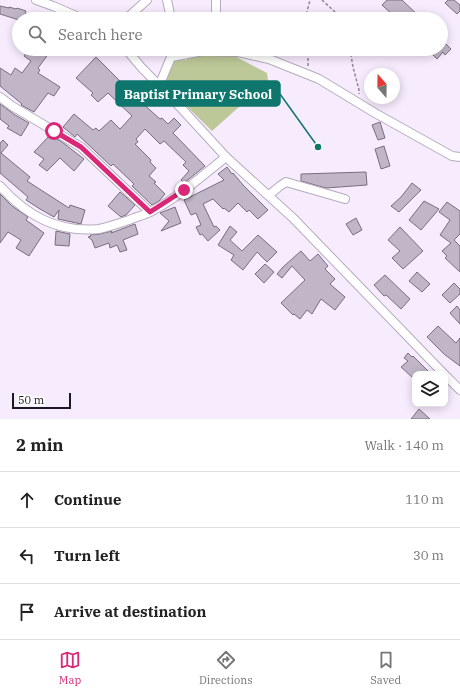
<!DOCTYPE html>
<meta charset="utf-8">
<style>
body{margin:0;font-family:"IBM Plex Serif",serif;background:#f2f2f2;color:#222}
.controls{position:absolute;right:12px;bottom:12px;display:grid;overflow:hidden;border-radius:8px;box-shadow:0 2px 10px #0003}
.controls button{width:36px;height:36px;display:grid;place-items:center;padding:0;border:0;border-bottom:1px solid #e0e0e0;background:#fff;color:#222;font:20px sans-serif}
.compass{position:absolute;left:364px;top:68px;width:36px;height:36px;border-radius:50%;background:#fff;box-shadow:0 2px 10px #0003;rotate:340deg}
.scale{position:absolute;left:12px;bottom:10px;width:59px;box-sizing:border-box;padding-left:4px;border:2px solid #1d1920;border-top:0;font-size:11px;line-height:14px;white-space:nowrap;color:#1d1920;-webkit-text-stroke:3px #fff;paint-order:stroke}
.stop{position:absolute;width:12px;height:12px;margin:-9px;border:3px solid #db2777;border-radius:50%;background:#fff}
.stop.end{background:#db2777;border-color:#fff;box-shadow:0 1px 4px #0008}
.list{margin:0;padding:0;list-style:none}
h2{display:flex;justify-content:space-between;align-items:center;height:52px;margin:0;padding:0 16px;font-size:17px}
h2 small{font-size:13px;font-weight:400;color:#767676}
.list li{display:grid;grid-template-columns:26px 1fr auto;gap:12px;align-items:center;box-sizing:border-box;height:56px;padding:0 16px;border-top:1px solid #e0e0e0}
.list b{display:block;font-size:15px;white-space:nowrap}
.list em{font-size:13px;font-style:normal;color:#767676}
.icon{flex:none;width:22px;height:22px;fill:none;stroke:currentColor;stroke-width:2;stroke-linecap:round;stroke-linejoin:round}
.map{position:relative;flex:none;width:460px;height:419px;overflow:hidden}
.search{position:absolute;background:#fff;box-shadow:0 2px 10px #0003;left:12px;right:12px;top:12px;height:44px;display:flex;align-items:center;gap:10px;box-sizing:border-box;padding:0 14px;border-radius:22px;color:#767676;font-size:15px}
.sheet{height:220px;background:#fff}
nav{display:flex;justify-content:space-around;align-items:center;box-sizing:border-box;height:56px;border-top:1px solid #e0e0e0;background:#fff;font-size:11px;color:#767676}
nav a{display:grid;justify-items:center;gap:2px}
nav .on{color:#db2777}
.map>svg:first-child{display:block}
.green{fill:#bcc897}
.building{fill:#c1b6c8;stroke:#796e7f}
.lines{fill:none;stroke-linecap:round;stroke-linejoin:round}
.minor-casing{stroke:#b7acbe;stroke-width:10}
.path{stroke:#908895;stroke-width:1.5;stroke-dasharray:3 2;stroke-linecap:butt}
.minor{stroke:#fff;stroke-width:8}
.route{stroke:#db2777;stroke-width:5}
.leader{fill:none;stroke:#0f766e;stroke-width:1.5}
.callout-dot{fill:#0f766e;stroke:#fff;stroke-width:1.5}
.callout{fill:#0f766e;stroke:#0f766e;stroke-width:1.5}
.callout-label{font-size:13px;text-anchor:middle;font-weight:bold;fill:#fff}
</style>
<div class="map">
<svg width="460" height="419" viewBox="0 0 460 419">
<rect width="100%" height="100%" fill="#f7ebfe"/>
<!-- green -->
<path class="green" d="M 190,49 L 221,49 L 267,73 L 268,81 L 212,131 L 164,84 L 176,58 L 187,60 Z"/>
<!-- building -->
<g class="building">
<path d="M 387,0 L 402,0 L 422,19 L 397,19 L 382,5 Z"/>
<path d="M 448,0 L 454,0 L 460,5 L 460,11 L 457,14 L 445,3 Z"/>
<path d="M 0,6 L 9,8 L 9,7 L 16,9 L 17,8 L 26,11 L 25,13 L 33,19 L 19,19 L 19,20 L 0,14 Z"/>
<path d="M 441,39 L 451,49 L 445,55 L 443,52 L 437,59 L 427,49 L 441,49 Z"/>
<path d="M 29,49 L 52,49 L 38,68 L 40,70 L 38,73 L 60,87 L 54,96 L 48,93 L 34,112 L 21,105 L 22,104 L 0,86 L 0,68 L 11,75 L 15,68 L 22,73 L 31,61 L 24,56 Z"/>
<path d="M 96,57 L 131,92 L 139,84 L 150,93 L 141,102 L 160,119 L 162,118 L 168,124 L 174,118 L 181,125 L 173,133 L 205,166 L 184,183 L 181,180 L 189,171 L 183,165 L 186,162 L 164,141 L 160,144 L 145,129 L 136,139 L 138,142 L 135,144 L 151,160 L 150,162 L 156,168 L 149,176 L 156,182 L 154,183 L 165,194 L 159,201 L 152,205 L 132,186 L 134,184 L 113,164 L 111,166 L 77,134 L 75,137 L 63,127 L 74,114 L 93,130 L 96,128 L 99,131 L 111,120 L 120,129 L 132,116 L 108,93 L 98,102 L 91,95 L 93,93 L 76,78 Z"/>
<path d="M 0,104 L 15,115 L 29,123 L 21,136 L 7,128 L 9,126 L 0,119 Z"/>
<path d="M 380,122 L 385,138 L 378,140 L 372,125 Z"/>
<path d="M 50,135 L 62,142 L 84,159 L 74,171 L 60,158 L 47,171 L 39,165 L 44,159 L 34,152 Z"/>
<path d="M 3,140 L 8,145 L 1,153 L 30,177 L 27,181 L 69,208 L 70,205 L 85,210 L 81,224 L 58,219 L 59,210 L 54,217 L 40,209 L 26,200 L 28,197 L 0,173 L 0,143 Z"/>
<path d="M 384,146 L 390,166 L 381,169 L 375,149 Z"/>
<path d="M 227,167 L 232,174 L 233,173 L 243,185 L 268,210 L 258,219 L 249,210 L 247,212 L 238,203 L 229,212 L 224,208 L 223,209 L 213,199 L 203,204 L 214,227 L 216,226 L 220,230 L 208,241 L 202,234 L 200,235 L 196,227 L 201,225 L 196,213 L 191,215 L 184,200 L 224,180 L 218,174 Z"/>
<path d="M 366,172 L 367,185 L 326,188 L 301,181 L 301,174 Z"/>
<path d="M 412,183 L 421,190 L 399,212 L 391,206 L 401,197 Z"/>
<path d="M 120,192 L 135,205 L 126,215 L 121,217 L 108,206 Z"/>
<path d="M 0,194 L 12,206 L 28,217 L 26,220 L 44,233 L 29,256 L 16,248 L 21,240 L 8,232 L 0,243 Z"/>
<path d="M 424,201 L 439,209 L 421,230 L 409,220 Z"/>
<path d="M 447,202 L 460,211 L 460,234 L 454,240 L 460,246 L 460,272 L 445,258 L 447,256 L 442,251 L 451,243 L 440,235 L 450,220 L 439,212 Z"/>
<path d="M 175,207 L 181,223 L 161,231 L 169,221 L 160,213 Z"/>
<path d="M 356,218 L 362,230 L 353,235 L 346,224 Z"/>
<path d="M 135,224 L 138,234 L 123,240 L 127,250 L 120,252 L 117,245 L 110,248 L 109,243 L 95,248 L 92,240 L 88,237 L 91,236 L 90,235 L 100,234 L 112,231 L 111,233 Z"/>
<path d="M 230,226 L 237,232 L 230,240 L 242,251 L 258,235 L 277,252 L 267,262 L 257,252 L 243,270 L 231,260 L 234,255 L 218,245 Z"/>
<path d="M 400,227 L 423,251 L 403,269 L 392,258 L 400,251 L 388,240 Z"/>
<path d="M 56,231 L 70,234 L 69,246 L 55,245 Z"/>
<path d="M 301,251 L 310,261 L 318,254 L 328,266 L 325,269 L 335,279 L 330,284 L 345,297 L 335,310 L 321,299 L 312,314 L 307,310 L 300,319 L 294,314 L 293,315 L 281,303 L 305,280 L 292,266 L 282,278 L 277,274 L 283,267 Z"/>
<path d="M 265,264 L 274,272 L 264,283 L 255,274 Z"/>
<path d="M 417,272 L 430,284 L 422,292 L 409,281 Z"/>
<path d="M 385,275 L 410,299 L 401,309 L 386,295 L 384,296 L 374,285 Z"/>
<path d="M 454,283 L 460,289 L 460,294 L 450,303 L 442,295 Z"/>
<path d="M 457,306 L 460,310 L 460,324 L 450,313 Z"/>
<path d="M 438,326 L 456,343 L 460,338 L 460,366 L 444,354 L 427,337 Z"/>
<path d="M 408,353 L 412,357 L 413,356 L 431,374 L 415,374 L 413,378 L 401,367 L 408,361 L 404,358 Z"/>
<path d="M 419,409 L 430,419 L 411,419 Z"/>
</g>
<g class="lines">
<!-- minor casing -->
<g class="minor-casing">
<g id="minor">
<path d="M 36,0 L 53,6 L 83,19"/>
<path d="M 167,0 L 171,19"/>
<path d="M 216,0 L 216,12"/>
<path d="M 126,19 L 147,0"/>
<path d="M 126,49 L 141,67 L 181,108 L 226,157 L 293,218 L 444,374"/>
<path d="M 171,57 L 203,51 L 238,52 L 269,59 L 319,79 L 375,113 L 452,156 L 460,157"/>
<path d="M 159,86 L 171,57 L 171,49"/>
<path d="M 0,97 L 12,106 L 81,147 L 150,212"/>
<path d="M 0,186 C 27,216 58,233 99,229 C 109,227 120,223 129,220 C 136,217 145,215 152,211 C 179,197 202,176 226,157"/>
<path d="M 269,195 L 280,186 L 286,182 L 345,199"/>
<path d="M 445,375 L 460,390"/>
</g>
</g>
<!-- path -->
<g class="path">
<path d="M 322,0 L 334,11 L 339,19"/>
<path d="M 308,19 L 307,12 L 310,0"/>
<path d="M 350,49 L 353,67 L 359,90 L 359,94"/>
<path d="M 308,66 L 308,49"/>
</g>
<!-- minor -->
<use href="#minor" class="minor"/>
</g>
<g class="lines">
<!-- route -->
<path class="route" d="M 54,131 L 81,147 L 150,212 L 184,190"/>
</g>
<!-- callouts -->
<path class="leader" d="M318 147L280 94"/>
<circle class="callout-dot" cx="318" cy="147" r="4"/>
<rect class="callout" x="116" y="81" width="164" height="25" rx="4"/>
<g class="callout-label">
<text x="198" y="99">Baptist Primary School</text>
</g>
</svg>
<div class="controls">
<button><svg class="icon" aria-label="layers" viewBox="0 0 24 24"><path d="M12 4l9 5-9 5-9-5zM3 14l9 5 9-5"/></svg></button>
</div>
<svg class="compass" viewBox="-18 -18 36 36"><path d="M0-13l5 13h-10z" fill="#e53935"/><path d="M0 13l5-13h-10z" fill="#767676"/></svg>
<div class="scale">50 m</div>
<div class="stop" style="left:54px;top:131px"></div>
<div class="stop end" style="left:184px;top:190px"></div>
<div class="search"><svg class="icon" aria-label="search" viewBox="0 0 24 24"><circle cx="10" cy="10" r="6"/><path d="M15 15l6 6"/></svg>Search here</div>
</div>
<section class="sheet">
<h2>2 min<small>Walk · 140 m</small></h2>
<ul class="list">
<li><svg class="icon" aria-label="ahead" viewBox="0 0 24 24"><path d="M12 20V5M6 11l6-6 6 6"/></svg><div><b>Continue</b></div><em>110 m</em></li>
<li><svg class="icon" aria-label="left" viewBox="0 0 24 24"><path d="M17 20v-9H6M10 6l-5 5 5 5"/></svg><div><b>Turn left</b></div><em>30 m</em></li>
<li><svg class="icon" aria-label="arrive" viewBox="0 0 24 24"><path d="M6 21V4h12l-3 4 3 4H6"/></svg><div><b>Arrive at destination</b></div></li>
</ul>
</section>
<nav>
<a class="on"><svg class="icon" aria-label="map" viewBox="0 0 24 24"><path d="M3 6l6-2 6 2 6-2v14l-6 2-6-2-6 2zM9 4v14M15 6v14"/></svg>Map</a>
<a><svg class="icon" aria-label="directions" viewBox="0 0 24 24"><path d="M12 3l9 9-9 9-9-9zM9 14v-3h6M13 9l2 2-2 2"/></svg>Directions</a>
<a><svg class="icon" aria-label="saved" viewBox="0 0 24 24"><path d="M7 4h10v16l-5-4-5 4z"/></svg>Saved</a>
</nav>
